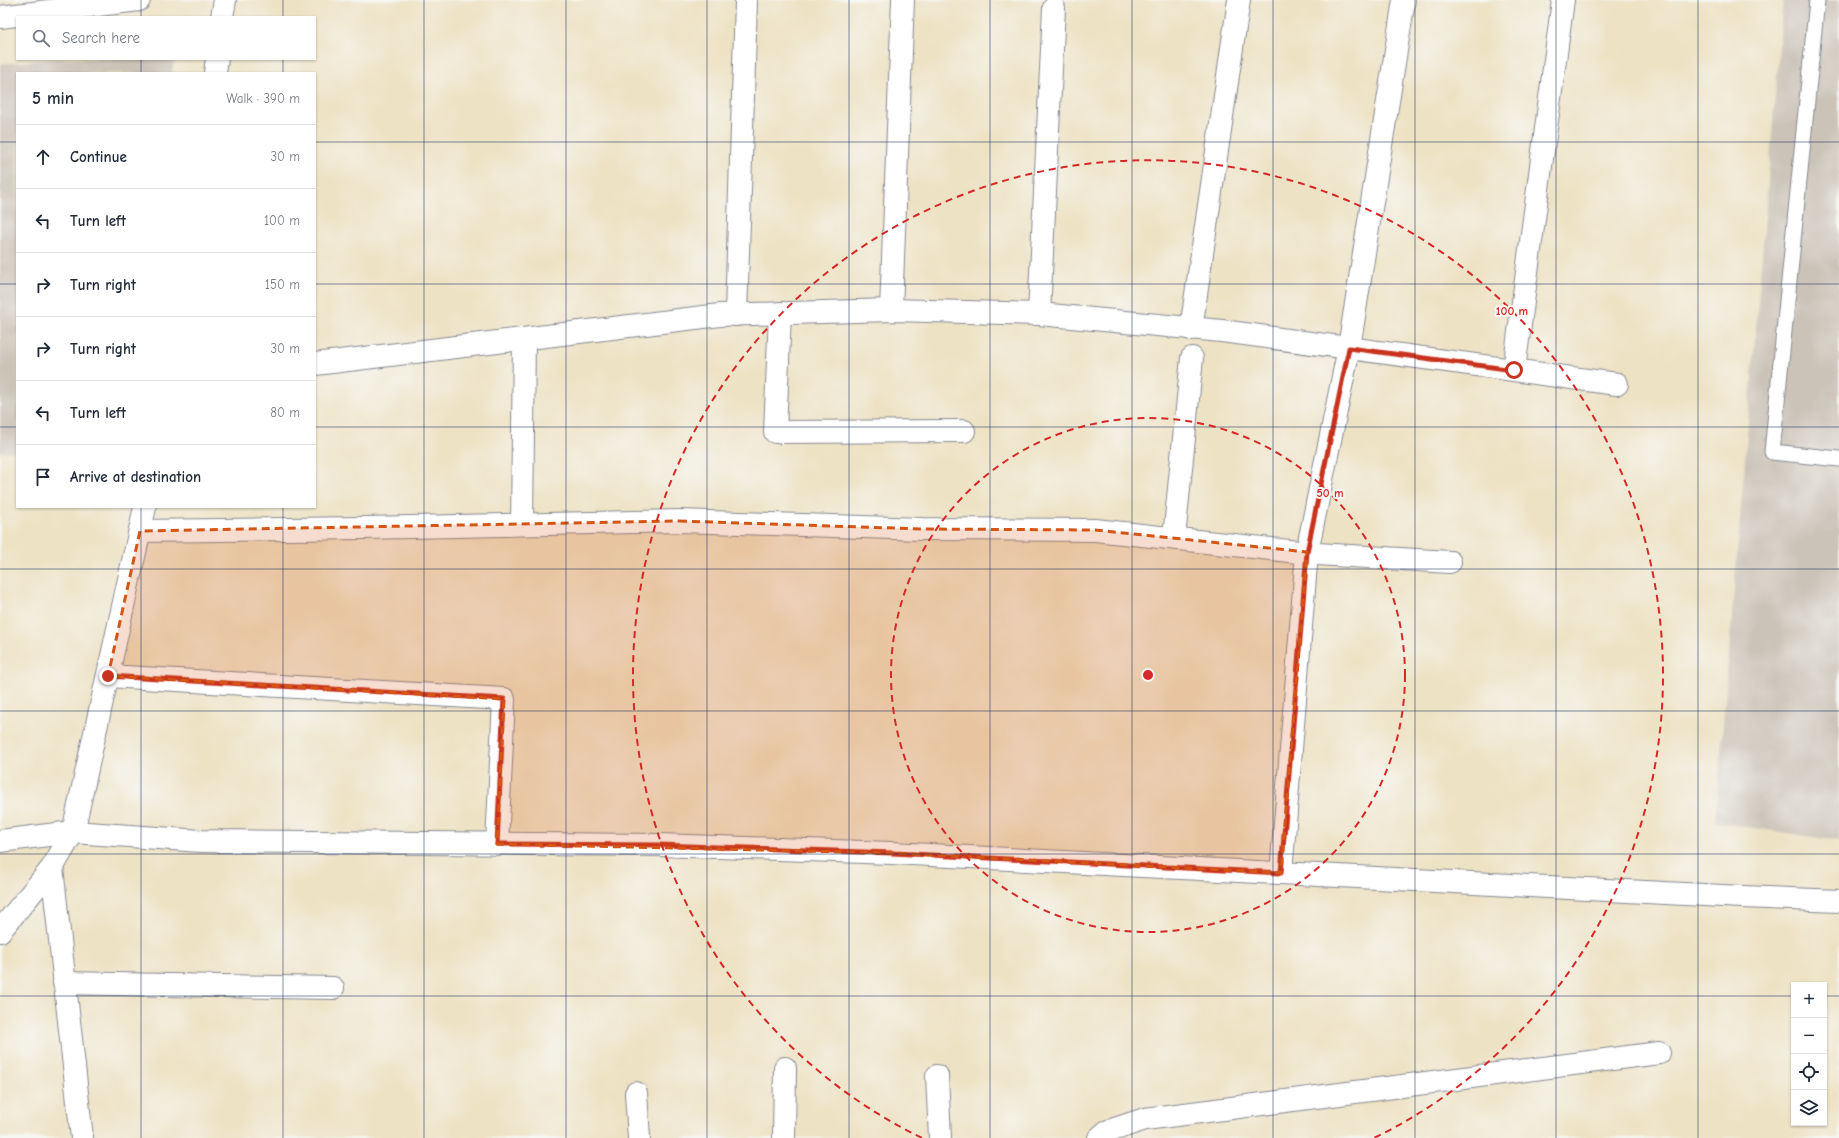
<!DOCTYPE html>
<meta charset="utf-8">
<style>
body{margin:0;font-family:"Comic Neue",sans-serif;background:#f6f6f7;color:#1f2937}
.controls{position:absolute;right:12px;bottom:12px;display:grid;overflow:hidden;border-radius:0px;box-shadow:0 1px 3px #0004}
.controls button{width:36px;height:36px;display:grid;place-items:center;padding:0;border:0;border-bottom:1px solid #e0e1e3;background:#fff;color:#1f2937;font:20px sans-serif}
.stop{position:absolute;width:12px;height:12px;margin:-9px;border:3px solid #c8321e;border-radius:50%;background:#fff}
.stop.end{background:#c8321e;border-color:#fff;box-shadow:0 1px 4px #0008}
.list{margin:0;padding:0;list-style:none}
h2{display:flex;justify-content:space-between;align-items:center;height:52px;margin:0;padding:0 16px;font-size:17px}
h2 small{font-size:13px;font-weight:400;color:#747a83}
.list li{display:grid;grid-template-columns:26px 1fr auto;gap:12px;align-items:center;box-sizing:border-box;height:64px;padding:0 16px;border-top:1px solid #e0e1e3}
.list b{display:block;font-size:15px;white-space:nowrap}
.list em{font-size:13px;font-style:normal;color:#747a83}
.icon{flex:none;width:22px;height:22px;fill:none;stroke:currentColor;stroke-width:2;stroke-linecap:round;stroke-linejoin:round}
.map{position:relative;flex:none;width:1839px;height:1138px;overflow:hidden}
.search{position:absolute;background:#fff;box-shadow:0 1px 3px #0004;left:16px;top:16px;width:300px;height:44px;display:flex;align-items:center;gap:10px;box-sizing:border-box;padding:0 14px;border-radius:0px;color:#747a83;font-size:15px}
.panel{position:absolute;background:#fff;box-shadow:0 1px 3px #0004;left:16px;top:72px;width:300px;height:436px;border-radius:0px}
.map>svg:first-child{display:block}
.industrial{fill:#cbc3b8}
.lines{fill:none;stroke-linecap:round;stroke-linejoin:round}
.service-casing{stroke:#848891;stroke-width:17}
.minor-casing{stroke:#848891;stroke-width:24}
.service{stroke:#fff;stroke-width:15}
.minor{stroke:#fff;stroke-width:22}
.route{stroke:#c8321e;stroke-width:5}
.marked{fill:#d45514;fill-opacity:0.2;stroke:#d45514;stroke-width:3;stroke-dasharray:8 5;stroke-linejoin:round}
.grid{fill:none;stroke:#1b2f5e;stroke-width:1;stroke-opacity:0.55}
.ring{fill:none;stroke:#d62828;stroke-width:2;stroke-dasharray:7 5}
.centre{fill:#d62828;stroke:#f6f6f2;stroke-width:2}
.ring-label{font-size:12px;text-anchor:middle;font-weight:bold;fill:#d62828;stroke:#f6f6f2;stroke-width:4;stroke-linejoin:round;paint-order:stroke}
</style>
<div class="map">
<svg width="1839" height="1138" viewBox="0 0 1839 1138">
<rect width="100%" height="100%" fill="#f6f6f2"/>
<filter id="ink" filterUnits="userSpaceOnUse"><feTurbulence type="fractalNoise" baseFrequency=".025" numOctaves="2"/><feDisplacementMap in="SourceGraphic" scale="8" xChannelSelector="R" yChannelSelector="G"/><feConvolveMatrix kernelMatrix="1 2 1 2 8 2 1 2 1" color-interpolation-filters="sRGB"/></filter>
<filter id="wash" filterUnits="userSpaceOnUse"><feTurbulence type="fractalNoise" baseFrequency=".012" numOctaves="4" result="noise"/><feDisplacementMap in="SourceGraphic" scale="16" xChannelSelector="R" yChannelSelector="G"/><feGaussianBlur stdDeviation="0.9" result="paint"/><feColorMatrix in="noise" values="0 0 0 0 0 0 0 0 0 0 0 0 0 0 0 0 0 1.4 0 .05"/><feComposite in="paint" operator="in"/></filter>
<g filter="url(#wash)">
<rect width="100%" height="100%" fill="#eee2c4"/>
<!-- industrial -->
<g class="industrial">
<path d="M 1783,0 L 1839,0 L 1839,841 L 1715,822 Z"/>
<path d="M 55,59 L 174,59 L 172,73 L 17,73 L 17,451 L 0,452 L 0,64 Z"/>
</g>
</g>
<g filter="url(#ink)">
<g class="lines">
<!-- service casing -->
<g class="service-casing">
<path id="service" d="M 1817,0 L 1772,452 L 1839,459"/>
</g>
<!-- minor casing -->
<g class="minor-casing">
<g id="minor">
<path d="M 0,17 L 139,0"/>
<path d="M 222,17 L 225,0"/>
<path d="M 215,73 L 217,59"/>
<path d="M 891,310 L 903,0"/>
<path d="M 780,313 L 775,432 L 964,431"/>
<path d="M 1039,314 L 1054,8"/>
<path d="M 736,315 L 746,2"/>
<path d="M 1191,329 L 1239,0"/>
<path d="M 315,364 L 720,315 L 891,310 L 1039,314 L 1222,331 L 1617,384"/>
<path d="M 1514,370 L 1563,0"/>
<path d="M 522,524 L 524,339"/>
<path d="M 140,531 L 364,528 L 679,521 L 922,529 L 1095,530 L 1317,554 L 1450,562"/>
<path d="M 1174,538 L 1192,358"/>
<path d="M 108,676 L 504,699 L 497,844"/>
<path d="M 0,841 L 73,832 L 145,507"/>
<path d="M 52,868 L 82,1138"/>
<path d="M 1281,873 L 1307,552 L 1349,348 L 1404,0"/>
<path d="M 0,931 L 52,868 L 73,832 L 201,841 L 659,845 L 892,853 L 1743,897 L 1839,901"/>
<path d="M 64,983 L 333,988"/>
<path d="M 937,1076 L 940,1138"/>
<path d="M 636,1093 L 639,1138"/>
<path d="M 784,1138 L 785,1068"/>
<path d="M 1099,1138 L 1106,1132 L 1145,1119 L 1659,1053"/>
</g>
</g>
<!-- service -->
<use href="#service" class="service"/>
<!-- minor -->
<use href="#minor" class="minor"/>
</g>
</g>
<g class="lines" filter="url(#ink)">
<!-- route -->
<path class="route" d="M 108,676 L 504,699 L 497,844 L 659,845 L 892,853 L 1281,873 L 1307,552 L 1349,348 L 1514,370"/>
</g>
<!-- marked area -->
<path class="marked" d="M 679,521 L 922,529 L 1095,530 L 1307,552 L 1281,873 L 892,853 L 497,844 L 504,699 L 108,676 L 140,531 Z"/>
<!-- grid -->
<path class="grid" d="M 141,0 L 141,17M 283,0 L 283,17M 424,0 L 424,1138M 566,0 L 566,1138M 707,0 L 707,1138M 849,0 L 849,1138M 990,0 L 990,1138M 1132,0 L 1132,1138M 1273,0 L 1273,1138M 1415,0 L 1415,1138M 1556,0 L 1556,1138M 1698,0 L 1698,1138M 141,59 L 141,73M 283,59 L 283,73M 0,142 L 17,142M 315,142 L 1839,142M 0,284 L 17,284M 315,284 L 1839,284M 0,427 L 17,427M 315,427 L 1839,427M 141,507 L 141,1138M 283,507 L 283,1138M 0,569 L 1839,569M 0,711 L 1839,711M 0,854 L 1839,854M 0,996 L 1794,996M 1824,996 L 1839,996"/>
<!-- distance rings -->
<g class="ring">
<circle cx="1148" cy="675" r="257"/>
<path d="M922 1138A515 515 0 1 1 1374 1138"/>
</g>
<circle cx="1148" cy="675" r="6" class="centre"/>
<g class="ring-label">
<text x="1512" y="315">100 m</text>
<text x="1330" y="497">50 m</text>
</g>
</svg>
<div class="controls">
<button>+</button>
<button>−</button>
<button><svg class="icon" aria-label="locate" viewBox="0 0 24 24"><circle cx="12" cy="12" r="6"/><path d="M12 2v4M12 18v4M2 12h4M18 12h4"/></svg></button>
<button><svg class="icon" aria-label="layers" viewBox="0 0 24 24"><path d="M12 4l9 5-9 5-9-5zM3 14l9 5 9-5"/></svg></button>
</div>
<div class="stop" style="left:1514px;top:370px"></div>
<div class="stop end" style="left:108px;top:676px"></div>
<div class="search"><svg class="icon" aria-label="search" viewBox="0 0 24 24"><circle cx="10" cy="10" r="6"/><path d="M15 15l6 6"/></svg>Search here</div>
<section class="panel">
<h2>5 min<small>Walk · 390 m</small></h2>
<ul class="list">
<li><svg class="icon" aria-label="ahead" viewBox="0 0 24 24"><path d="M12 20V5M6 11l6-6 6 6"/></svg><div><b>Continue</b></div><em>30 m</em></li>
<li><svg class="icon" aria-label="left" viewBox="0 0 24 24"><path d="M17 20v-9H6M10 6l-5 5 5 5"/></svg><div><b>Turn left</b></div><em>100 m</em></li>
<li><svg class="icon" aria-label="right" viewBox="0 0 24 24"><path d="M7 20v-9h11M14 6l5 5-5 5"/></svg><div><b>Turn right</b></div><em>150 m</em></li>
<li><svg class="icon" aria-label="right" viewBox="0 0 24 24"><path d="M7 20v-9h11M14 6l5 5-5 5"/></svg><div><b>Turn right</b></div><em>30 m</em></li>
<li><svg class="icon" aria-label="left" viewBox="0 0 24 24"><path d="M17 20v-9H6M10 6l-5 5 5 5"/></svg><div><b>Turn left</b></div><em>80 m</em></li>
<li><svg class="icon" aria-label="arrive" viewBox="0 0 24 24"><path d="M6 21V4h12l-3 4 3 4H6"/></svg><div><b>Arrive at destination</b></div></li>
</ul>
</section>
</div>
